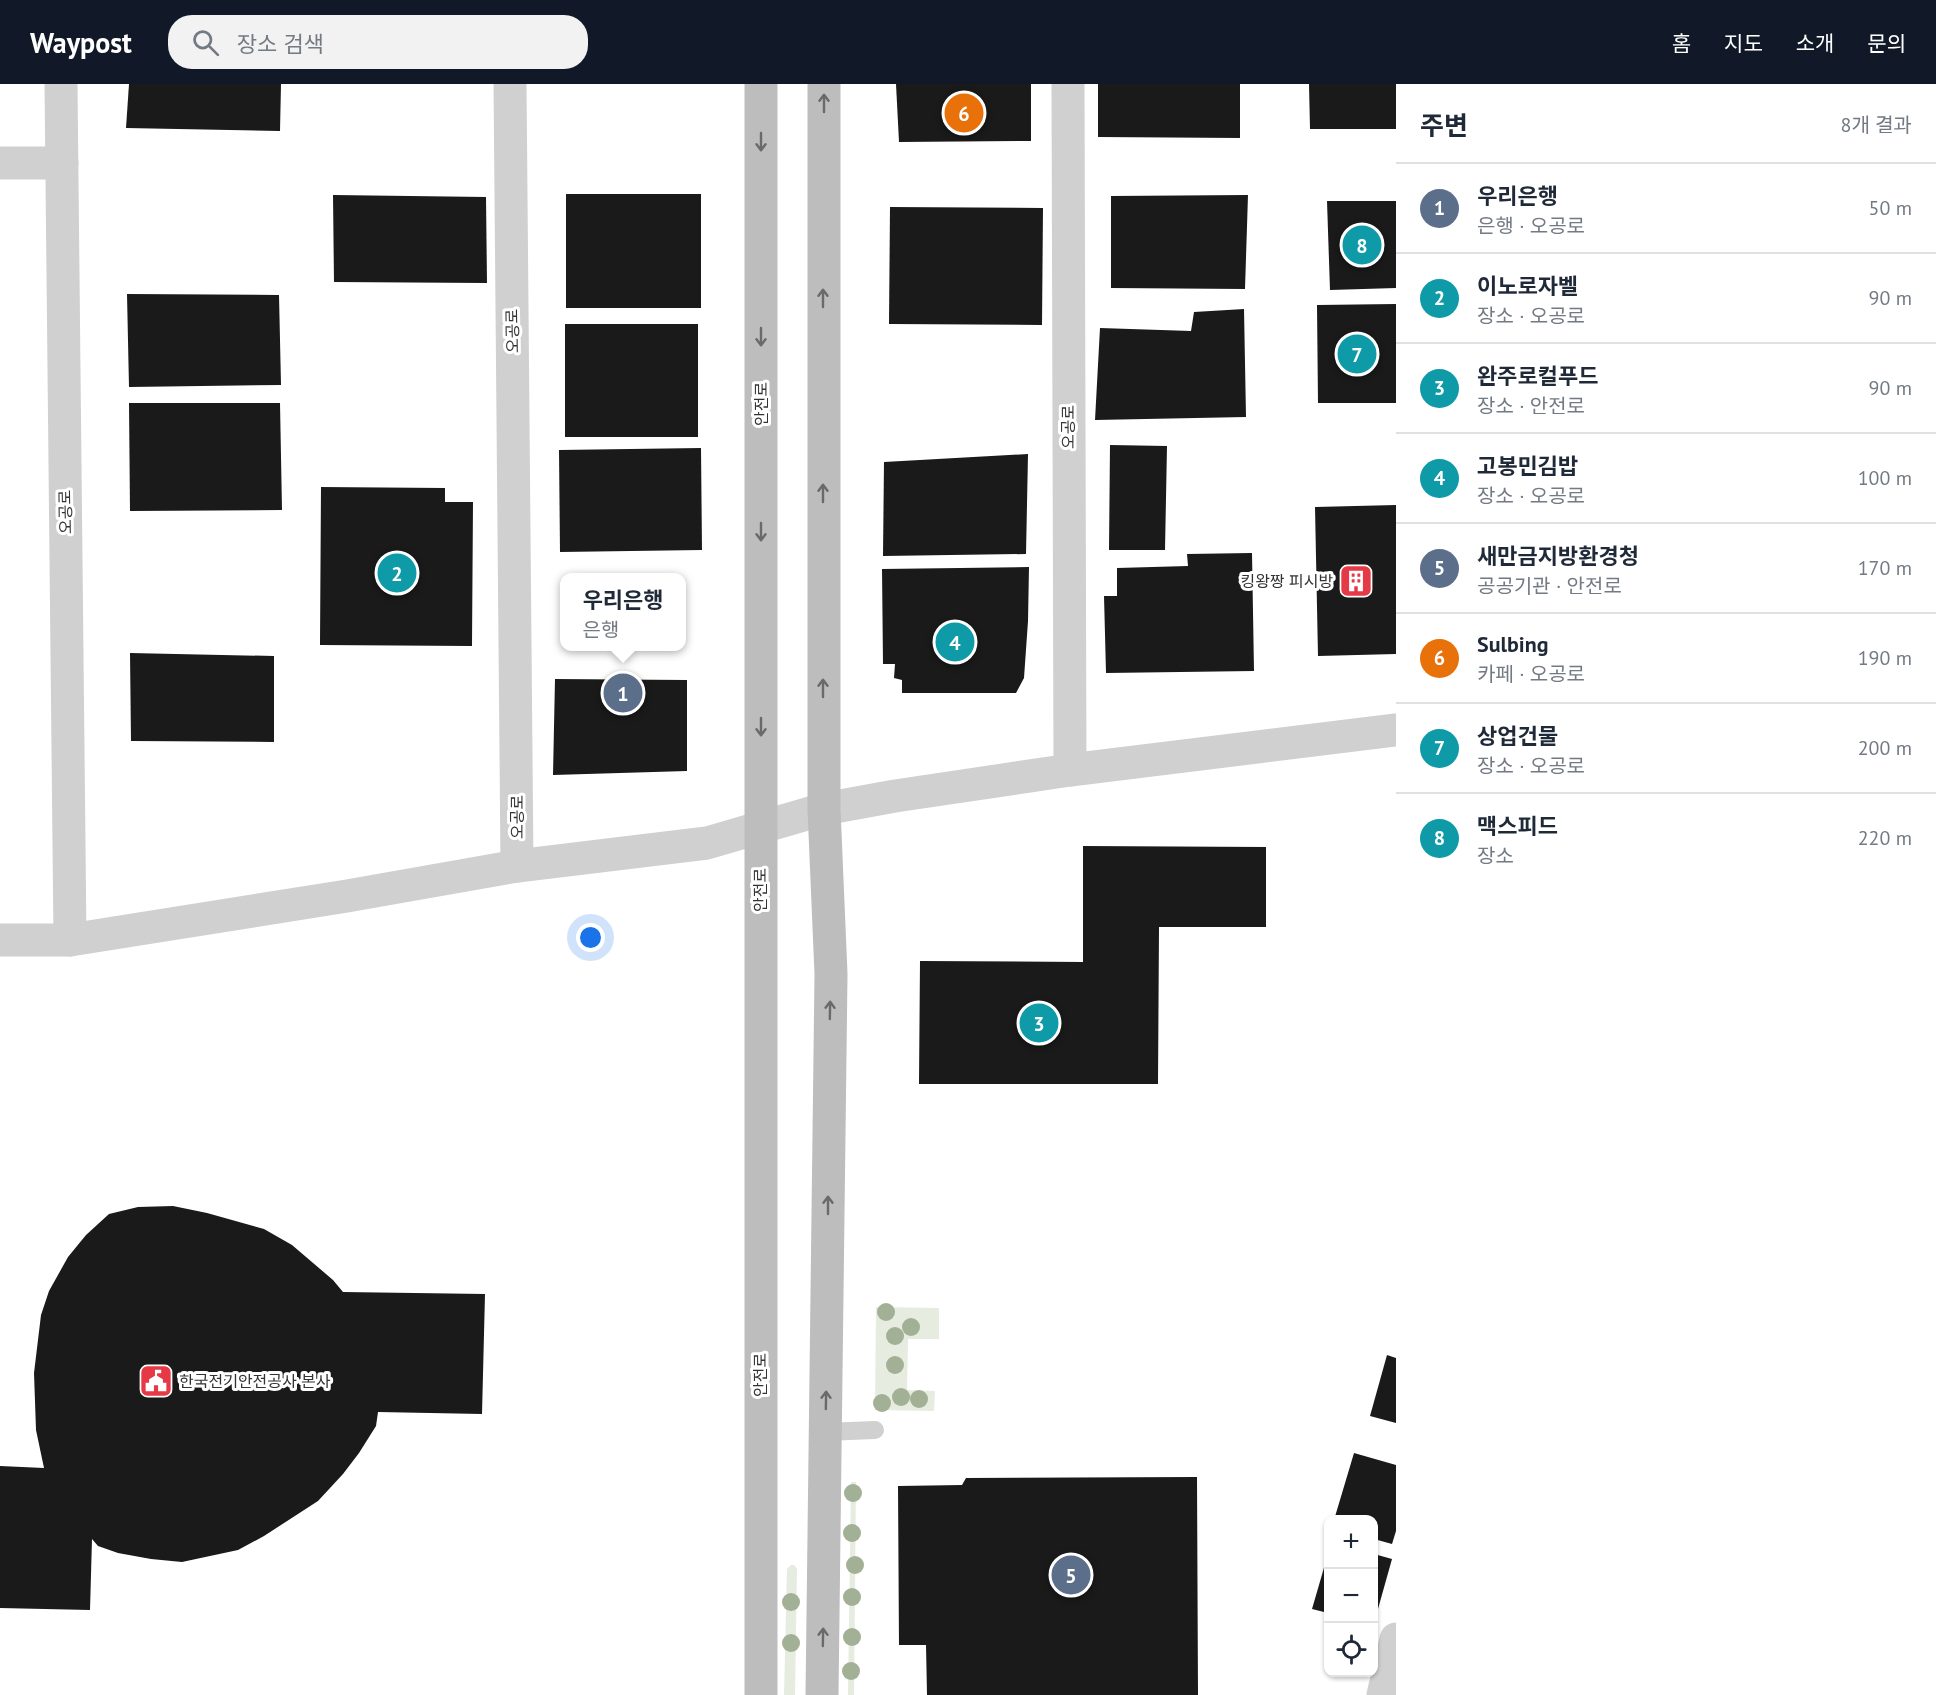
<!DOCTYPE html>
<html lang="ko">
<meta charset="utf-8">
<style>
body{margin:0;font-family:"PT Sans","Noto Sans KR",sans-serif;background:#f2f2f3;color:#1f2937}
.controls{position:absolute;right:18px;bottom:18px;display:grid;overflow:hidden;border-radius:12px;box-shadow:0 2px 4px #0004}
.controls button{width:54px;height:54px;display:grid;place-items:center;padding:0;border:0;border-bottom:2px solid #e0e1e3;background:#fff;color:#1f2937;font:30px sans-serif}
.you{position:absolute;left:591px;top:854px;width:21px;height:21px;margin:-15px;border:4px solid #fff;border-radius:50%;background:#1a73e8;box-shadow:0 0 0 9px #1a73e833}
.badge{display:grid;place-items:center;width:39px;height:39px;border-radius:50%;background:#111827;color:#fff;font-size:20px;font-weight:700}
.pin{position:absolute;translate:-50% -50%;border:3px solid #fff;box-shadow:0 2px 6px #0006}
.popup{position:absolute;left:560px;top:489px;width:126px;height:78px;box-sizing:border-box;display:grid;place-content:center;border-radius:12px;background:#fff;filter:drop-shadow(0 2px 4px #0005);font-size:20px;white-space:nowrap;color:#747a83}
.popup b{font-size:22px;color:#1f2937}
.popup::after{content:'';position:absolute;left:50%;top:100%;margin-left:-12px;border:12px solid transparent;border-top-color:#fff}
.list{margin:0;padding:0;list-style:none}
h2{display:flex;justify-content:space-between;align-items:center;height:78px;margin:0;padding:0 24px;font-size:26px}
h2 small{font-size:20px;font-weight:400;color:#747a83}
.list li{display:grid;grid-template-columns:39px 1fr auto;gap:18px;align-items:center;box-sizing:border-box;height:90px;padding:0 24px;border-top:2px solid #e0e1e3}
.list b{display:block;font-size:22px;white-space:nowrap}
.list p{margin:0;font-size:20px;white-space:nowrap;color:#747a83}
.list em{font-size:20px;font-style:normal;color:#747a83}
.icon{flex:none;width:33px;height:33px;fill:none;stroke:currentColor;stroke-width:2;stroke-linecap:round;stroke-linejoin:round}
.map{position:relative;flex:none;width:1396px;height:1611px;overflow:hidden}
header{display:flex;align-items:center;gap:36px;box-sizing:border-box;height:84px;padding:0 30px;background:#111827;color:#fff}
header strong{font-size:28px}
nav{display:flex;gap:33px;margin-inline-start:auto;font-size:21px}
.search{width:420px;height:54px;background:#f2f2f3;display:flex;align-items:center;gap:15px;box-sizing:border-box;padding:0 21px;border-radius:24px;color:#747a83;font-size:22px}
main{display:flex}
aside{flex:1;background:#fff}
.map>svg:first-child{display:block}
.green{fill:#e6ecdf}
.building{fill:#1a1a1a}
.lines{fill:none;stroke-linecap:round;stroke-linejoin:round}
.lane{stroke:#d0d0d0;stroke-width:18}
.street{stroke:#d0d0d0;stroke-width:33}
.secondary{stroke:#bdbdbd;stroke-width:33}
.tree{fill:#a2b095}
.oneway{stroke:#6a6a6a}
.labels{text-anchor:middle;stroke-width:6;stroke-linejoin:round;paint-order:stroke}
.street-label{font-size:16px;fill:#333;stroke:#fff}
.poi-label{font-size:16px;fill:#333;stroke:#fff;text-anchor:end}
</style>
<header>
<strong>Waypost</strong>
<div class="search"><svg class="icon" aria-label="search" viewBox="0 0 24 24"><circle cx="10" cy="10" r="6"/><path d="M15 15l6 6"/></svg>장소 검색</div>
<nav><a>홈</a><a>지도</a><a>소개</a><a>문의</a></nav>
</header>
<main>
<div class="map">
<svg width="1396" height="1611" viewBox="0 0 1396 1611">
<rect width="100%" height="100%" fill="#fff"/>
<!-- green -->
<g class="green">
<path d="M 876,1223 L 939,1224 L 939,1255 L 908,1255 L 907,1306 L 935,1307 L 934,1327 L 875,1326 Z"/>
<path d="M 851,1398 L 856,1398 L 854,1611 L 848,1611 Z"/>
<path d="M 791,1481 L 794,1481 L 797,1485 L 795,1611 L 784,1611 L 787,1485 Z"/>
</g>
<!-- building -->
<g class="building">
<path d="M 129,0 L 281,0 L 280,47 L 126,44 Z"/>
<path d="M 896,0 L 1031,0 L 1031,57 L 899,58 Z"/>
<path d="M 1098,0 L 1240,0 L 1240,54 L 1098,53 Z"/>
<path d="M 1309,0 L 1396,0 L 1396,45 L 1310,45 Z"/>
<rect x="566" y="110" width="135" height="114"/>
<path d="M 333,111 L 486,113 L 487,199 L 334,198 Z"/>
<path d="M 1248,111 L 1245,205 L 1111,204 L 1111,112 Z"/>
<path d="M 1327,117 L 1396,117 L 1396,204 L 1330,206 Z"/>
<path d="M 890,123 L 1043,124 L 1042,241 L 889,240 Z"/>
<path d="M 127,210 L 279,211 L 281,301 L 129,303 Z"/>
<path d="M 1396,220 L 1396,319 L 1318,319 L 1317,221 Z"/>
<path d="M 1244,225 L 1246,333 L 1095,336 L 1100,244 L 1191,247 L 1194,228 Z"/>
<rect x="565" y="240" width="133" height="113"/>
<path d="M 129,319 L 280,319 L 282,426 L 130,427 Z"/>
<path d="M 1110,361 L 1167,362 L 1165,466 L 1109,466 Z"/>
<path d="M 701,364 L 702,466 L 560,468 L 559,366 Z"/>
<path d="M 1028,370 L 1026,470 L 883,472 L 884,378 Z"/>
<path d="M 321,403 L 445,404 L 445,418 L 473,418 L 472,562 L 320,561 Z"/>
<path d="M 1396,421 L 1396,570 L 1318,572 L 1315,423 Z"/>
<path d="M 1252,469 L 1254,587 L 1106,589 L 1104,512 L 1117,512 L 1117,484 L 1188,482 L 1187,470 Z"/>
<path d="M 1029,483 L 1028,537 L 1024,594 L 1016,609 L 902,609 L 902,596 L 894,594 L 895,580 L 883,580 L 882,485 Z"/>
<path d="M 130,569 L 274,572 L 274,658 L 131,657 Z"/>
<path d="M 555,595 L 687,596 L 687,687 L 553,691 Z"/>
<path d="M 1083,762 L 1266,763 L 1266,843 L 1159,843 L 1158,1000 L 919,1000 L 920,877 L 1083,878 Z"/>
<path d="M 173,1122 L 207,1129 L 264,1145 L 292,1161 L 333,1196 L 343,1208 L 485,1210 L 482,1330 L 378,1328 L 376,1342 L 359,1369 L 343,1390 L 318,1417 L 264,1452 L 238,1466 L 182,1478 L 151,1475 L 118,1469 L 98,1462 L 92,1455 L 90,1526 L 0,1524 L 0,1382 L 44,1384 L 36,1346 L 34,1289 L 41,1231 L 49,1207 L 68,1173 L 86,1151 L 109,1130 L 138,1123 Z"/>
<path d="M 1387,1271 L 1396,1274 L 1396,1339 L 1370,1332 Z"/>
<path d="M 1354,1369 L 1396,1381 L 1396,1447 L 1392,1460 L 1374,1455 L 1374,1436 L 1334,1436 Z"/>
<path d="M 1197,1393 L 1198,1611 L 927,1611 L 926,1561 L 899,1561 L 898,1402 L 962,1401 L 966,1394 Z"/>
<path d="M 1328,1470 L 1328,1529 L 1312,1525 Z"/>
<path d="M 1374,1470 L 1392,1475 L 1374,1539 Z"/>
</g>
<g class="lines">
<!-- lane -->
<path class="lane" d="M 825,1348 L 875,1346"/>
<!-- street -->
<g class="street">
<path d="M 61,0 L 70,856"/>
<path d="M 510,0 L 517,782"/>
<path d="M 1068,0 L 1070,686"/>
<path d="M 0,79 L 62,79"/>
<path d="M 0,856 L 70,856 L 347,812 L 517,782 L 707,759 L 824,725 L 895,712 L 1070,686 L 1396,646"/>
<path d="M 1383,1611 L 1396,1555"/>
</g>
<!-- secondary -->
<g class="secondary">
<path d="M 761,1611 L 761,0"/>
<path d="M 822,1611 L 831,890 L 824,725 L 824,0"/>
</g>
</g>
<!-- trees -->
<g class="tree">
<circle cx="886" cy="1228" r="9"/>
<circle cx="911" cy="1243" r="9"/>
<circle cx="895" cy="1252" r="9"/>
<circle cx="895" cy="1281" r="9"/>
<circle cx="901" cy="1313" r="9"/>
<circle cx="919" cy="1315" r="9"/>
<circle cx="882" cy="1319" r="9"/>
<circle cx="853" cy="1409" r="9"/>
<circle cx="852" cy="1449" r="9"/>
<circle cx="855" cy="1481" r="9"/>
<circle cx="852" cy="1513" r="9"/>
<circle cx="791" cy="1518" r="9"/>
<circle cx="852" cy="1553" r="9"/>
<circle cx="791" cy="1559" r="9"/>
<circle cx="851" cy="1587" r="9"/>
</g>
<!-- one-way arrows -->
<defs><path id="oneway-shaft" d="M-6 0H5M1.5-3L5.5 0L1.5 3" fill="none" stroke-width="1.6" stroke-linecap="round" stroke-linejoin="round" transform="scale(1.5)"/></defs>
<g class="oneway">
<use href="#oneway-shaft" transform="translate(824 19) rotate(-90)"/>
<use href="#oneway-shaft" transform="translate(761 58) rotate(90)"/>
<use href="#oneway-shaft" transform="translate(823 214) rotate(-90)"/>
<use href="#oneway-shaft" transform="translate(761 253) rotate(90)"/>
<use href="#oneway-shaft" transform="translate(823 409) rotate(-90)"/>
<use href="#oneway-shaft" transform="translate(761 448) rotate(90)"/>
<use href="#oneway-shaft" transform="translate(823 604) rotate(-90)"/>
<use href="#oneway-shaft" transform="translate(761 643) rotate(90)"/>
<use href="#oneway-shaft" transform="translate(830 926) rotate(-89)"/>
<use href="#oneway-shaft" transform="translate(828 1121) rotate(-90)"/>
<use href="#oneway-shaft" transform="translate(826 1316) rotate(-89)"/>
<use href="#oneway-shaft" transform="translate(823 1553) rotate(-89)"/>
</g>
<!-- icons -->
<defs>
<g id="building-square" transform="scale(1.725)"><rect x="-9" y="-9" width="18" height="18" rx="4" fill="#e63946" stroke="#fff"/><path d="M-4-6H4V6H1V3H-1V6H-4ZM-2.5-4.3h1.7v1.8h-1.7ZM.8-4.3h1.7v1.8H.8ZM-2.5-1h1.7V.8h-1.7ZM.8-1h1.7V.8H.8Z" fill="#fff"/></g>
<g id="civic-square" transform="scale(1.725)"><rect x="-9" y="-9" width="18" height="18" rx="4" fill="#e63946" stroke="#fff"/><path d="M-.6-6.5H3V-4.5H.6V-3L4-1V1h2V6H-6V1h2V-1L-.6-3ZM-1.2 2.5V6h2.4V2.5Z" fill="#fff"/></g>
</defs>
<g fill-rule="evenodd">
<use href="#building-square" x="1356" y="497"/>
<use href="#civic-square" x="156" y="1297"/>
</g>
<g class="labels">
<!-- street labels -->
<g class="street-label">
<text transform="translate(512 247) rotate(-91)" y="6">오공로</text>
<text transform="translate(761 320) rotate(-90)" y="6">안전로</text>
<text transform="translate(1068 343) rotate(-90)" y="6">오공로</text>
<text transform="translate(65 428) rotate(-91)" y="6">오공로</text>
<text transform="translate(517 733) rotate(-90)" y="6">오공로</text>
<text transform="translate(760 806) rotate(-90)" y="6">안전로</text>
<text transform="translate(760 1291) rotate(-90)" y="6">안전로</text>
</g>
<!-- poi labels -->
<g class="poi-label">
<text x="1333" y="503">킹왕짱 피시방</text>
<text x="179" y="1303" text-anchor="start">한국전기안전공사 본사</text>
</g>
</g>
</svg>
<div class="controls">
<button>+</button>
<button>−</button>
<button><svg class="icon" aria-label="locate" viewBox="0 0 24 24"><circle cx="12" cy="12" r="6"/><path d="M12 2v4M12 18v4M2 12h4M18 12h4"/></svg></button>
</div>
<div class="you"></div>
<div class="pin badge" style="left:623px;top:609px;background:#5c6f8a">1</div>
<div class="popup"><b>우리은행</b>은행</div>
<div class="pin badge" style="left:397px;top:489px;background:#0f9aa8">2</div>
<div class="pin badge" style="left:1039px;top:939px;background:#0f9aa8">3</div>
<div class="pin badge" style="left:955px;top:558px;background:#0f9aa8">4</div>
<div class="pin badge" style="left:1071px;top:1491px;background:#5c6f8a">5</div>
<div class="pin badge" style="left:964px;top:29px;background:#e8710a">6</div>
<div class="pin badge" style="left:1357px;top:270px;background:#0f9aa8">7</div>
<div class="pin badge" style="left:1362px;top:161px;background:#0f9aa8">8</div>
</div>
<aside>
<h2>주변<small>8개 결과</small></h2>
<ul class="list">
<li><span class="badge" style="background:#5c6f8a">1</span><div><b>우리은행</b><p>은행 · 오공로</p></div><em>50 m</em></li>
<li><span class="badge" style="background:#0f9aa8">2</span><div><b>이노로자벨</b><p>장소 · 오공로</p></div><em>90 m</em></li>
<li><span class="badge" style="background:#0f9aa8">3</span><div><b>완주로컬푸드</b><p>장소 · 안전로</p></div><em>90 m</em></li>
<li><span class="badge" style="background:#0f9aa8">4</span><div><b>고봉민김밥</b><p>장소 · 오공로</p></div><em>100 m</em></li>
<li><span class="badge" style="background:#5c6f8a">5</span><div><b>새만금지방환경청</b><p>공공기관 · 안전로</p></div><em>170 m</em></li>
<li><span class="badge" style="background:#e8710a">6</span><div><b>Sulbing</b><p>카페 · 오공로</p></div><em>190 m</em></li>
<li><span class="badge" style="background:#0f9aa8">7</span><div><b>상업건물</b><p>장소 · 오공로</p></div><em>200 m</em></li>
<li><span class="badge" style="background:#0f9aa8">8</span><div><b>맥스피드</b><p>장소</p></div><em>220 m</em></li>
</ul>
</aside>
</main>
